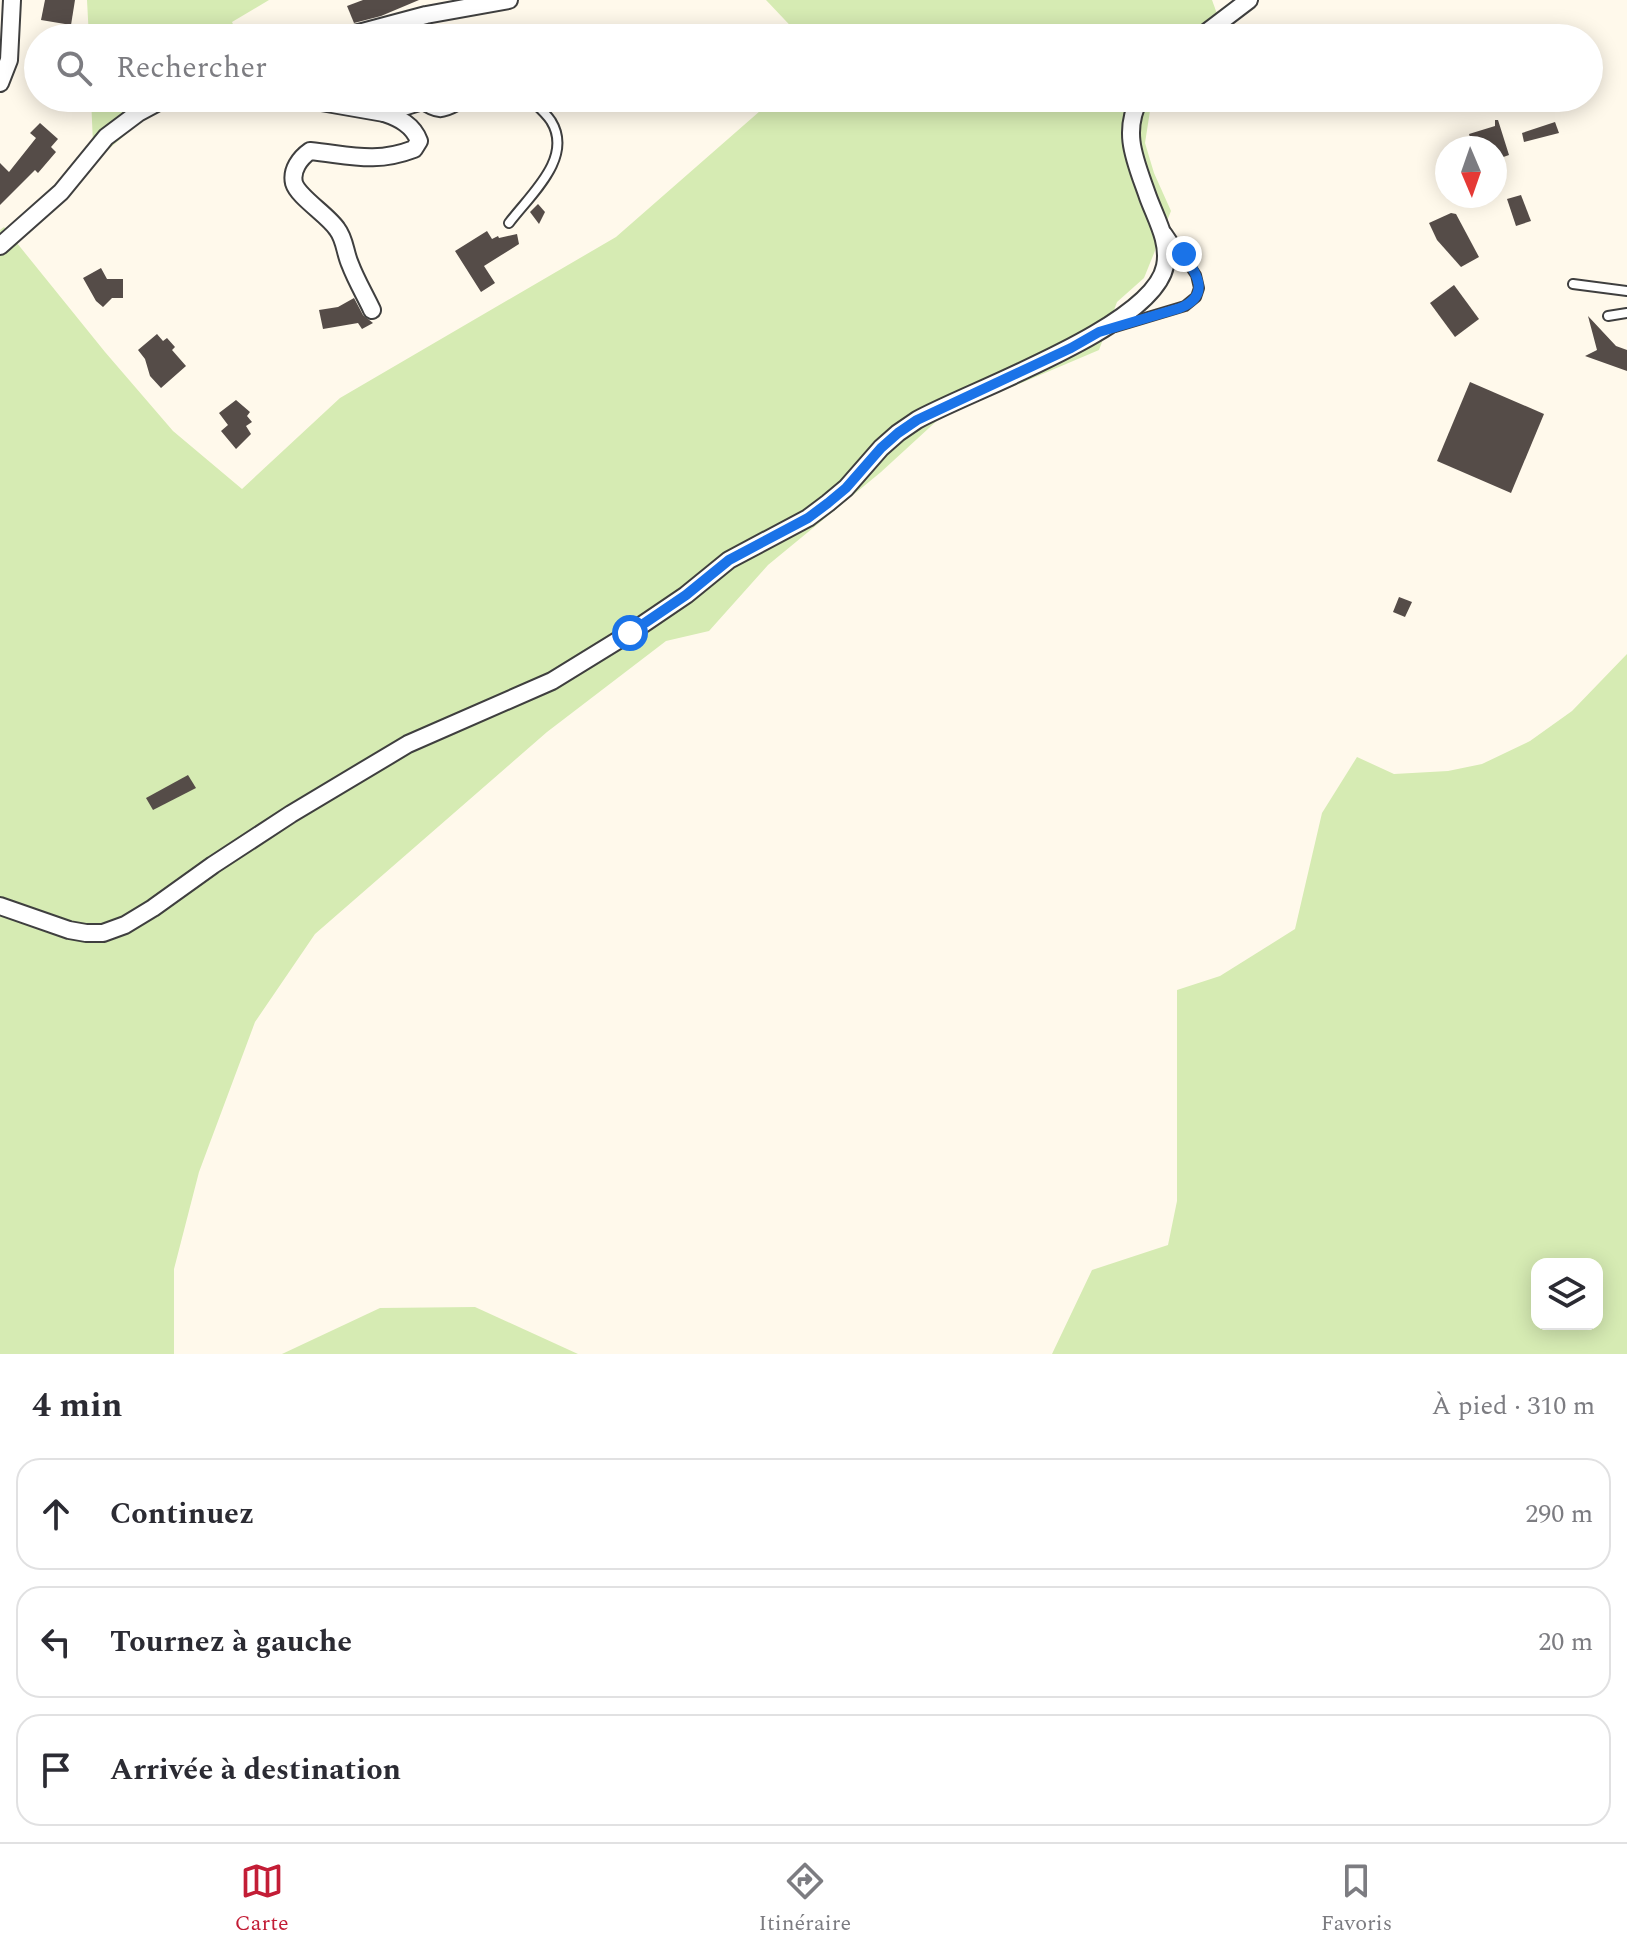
<!DOCTYPE html>
<html lang="fr">
<meta charset="utf-8">
<style>
body{margin:0;font-family:Spectral,serif;background:#f2f2f3;color:#2b2b33}
.controls{position:absolute;right:24px;bottom:24px;display:grid;overflow:hidden;border-radius:16px;box-shadow:0 4px 20px #0003}
.controls button{width:72px;height:72px;display:grid;place-items:center;padding:0;border:0;border-bottom:2px solid #e1e1e2;background:#fff;color:#2b2b33;font:40px sans-serif}
.compass{position:absolute;left:1435px;top:136px;width:72px;height:72px;border-radius:50%;background:#fff;box-shadow:0 4px 20px #0003;rotate:178deg}
.stop{position:absolute;width:24px;height:24px;margin:-18px;border:6px solid #1a73e8;border-radius:50%;background:#fff}
.stop.end{background:#1a73e8;border-color:#fff;box-shadow:0 2px 8px #0008}
.list{margin:0;padding:0;list-style:none}
h2{display:flex;justify-content:space-between;align-items:center;height:104px;margin:0;padding:0 32px;font-size:34px}
h2 small{font-size:26px;font-weight:400;color:#7c7c81}
.list li{display:grid;grid-template-columns:52px 1fr auto;gap:24px;align-items:center;box-sizing:border-box;height:112px;margin:0 16px 16px;padding:0 16px;border:2px solid #e1e1e2;border-radius:24px}
.list b{display:block;font-size:30px;white-space:nowrap}
.list em{font-size:26px;font-style:normal;color:#7c7c81}
.icon{flex:none;width:44px;height:44px;fill:none;stroke:currentColor;stroke-width:2;stroke-linecap:round;stroke-linejoin:round}
.map{position:relative;flex:none;width:1627px;height:1354px;overflow:hidden}
.search{position:absolute;background:#fff;box-shadow:0 4px 20px #0003;left:24px;right:24px;top:24px;height:88px;display:flex;align-items:center;gap:20px;box-sizing:border-box;padding:0 28px;border-radius:44px;color:#7c7c81;font-size:30px}
.sheet{height:488px;background:#fff}
nav{display:flex;justify-content:space-around;align-items:center;box-sizing:border-box;height:112px;border-top:2px solid #e1e1e2;background:#fff;font-size:22px;color:#7c7c81}
nav a{display:grid;justify-items:center;gap:4px}
nav .on{color:#c31d36}
.map>svg:first-child{display:block}
.green{fill:#d6ebb3;fill-rule:evenodd}
.building{fill:#554c48}
.lines{fill:none;stroke-linecap:round;stroke-linejoin:round}
.lane-casing{stroke:#3f3f3f;stroke-width:12}
.street-casing{stroke:#3f3f3f;stroke-width:20}
.lane{stroke:#fff;stroke-width:8}
.street{stroke:#fff;stroke-width:16}
.route{stroke:#1a73e8;stroke-width:10}
</style>
<div class="map">
<svg width="1627" height="1354" viewBox="0 0 1627 1354">
<rect width="100%" height="100%" fill="#fff9eb"/>
<!-- green -->
<g class="green">
<path d="M 87,0 L 269,0 L 232,22 L 239,38 L 89,38 Z"/>
<path d="M 766,0 L 1212,0 L 1224,33 L 1218,38 L 802,38 Z"/>
<path d="M 91,98 L 176,98 L 140,122 L 96,160 L 93,144 Z"/>
<path d="M 775,98 L 1152,98 L 1145,143 L 1154,173 L 1171,211 L 1144,278 L 1117,302 L 1099,350 L 941,417 L 881,472 L 768,565 L 709,631 L 666,641 L 547,732 L 315,934 L 255,1022 L 199,1172 L 174,1269 L 174,1354 L 0,1354 L 0,230 L 4,227 L 105,352 L 173,431 L 242,489 L 340,398 L 616,237 Z"/>
<path d="M 1627,654 L 1627,1354 L 1052,1354 L 1092,1270 L 1168,1245 L 1177,1201 L 1177,990 L 1220,976 L 1295,929 L 1322,813 L 1357,757 L 1394,774 L 1448,771 L 1482,764 L 1530,741 L 1572,711 ZM 1537,1264 L 1597,1264 L 1597,1324 L 1537,1324 Z"/>
<path d="M 475,1307 L 578,1354 L 282,1354 L 380,1308 Z"/>
</g>
<!-- building -->
<g class="building">
<path d="M 45,0 L 75,0 L 71,25 L 41,20 Z"/>
<path d="M 363,0 L 419,0 L 381,16 L 354,23 L 347,6 Z"/>
<path d="M 1495,120 L 1498,120 L 1509,155 L 1495,160 L 1495,148 L 1473,148 L 1469,134 L 1495,126 Z"/>
<path d="M 1555,122 L 1559,133 L 1524,142 L 1522,133 Z"/>
<path d="M 40,123 L 58,139 L 51,147 L 56,152 L 38,173 L 35,170 L 0,205 L 0,163 L 9,172 L 36,138 L 30,133 Z"/>
<path d="M 1521,195 L 1531,221 L 1516,226 L 1507,199 Z"/>
<path d="M 538,204 L 545,212 L 539,224 L 530,212 Z"/>
<path d="M 1451,213 L 1456,214 L 1479,257 L 1461,267 L 1437,240 L 1429,223 Z"/>
<path d="M 487,231 L 492,239 L 498,236 L 499,238 L 517,234 L 519,244 L 484,266 L 495,283 L 481,292 L 455,251 Z"/>
<path d="M 101,268 L 107,279 L 123,279 L 123,298 L 112,298 L 103,307 L 96,301 L 83,278 Z"/>
<path d="M 1454,285 L 1479,319 L 1455,337 L 1430,303 Z"/>
<path d="M 354,298 L 363,315 L 373,323 L 362,329 L 358,323 L 323,329 L 319,310 L 338,307 Z"/>
<path d="M 1588,316 L 1616,346 L 1627,350 L 1627,371 L 1585,356 L 1597,350 Z"/>
<path d="M 157,334 L 163,341 L 167,338 L 175,347 L 172,350 L 186,366 L 161,388 L 150,376 L 145,359 L 138,350 Z"/>
<path d="M 1470,382 L 1544,414 L 1511,493 L 1437,461 Z"/>
<path d="M 236,400 L 250,412 L 247,416 L 252,422 L 246,426 L 251,434 L 236,449 L 221,431 L 228,425 L 219,413 Z"/>
<path d="M 1399,597 L 1412,602 L 1405,617 L 1393,612 Z"/>
<path d="M 188,775 L 196,788 L 153,810 L 146,798 Z"/>
</g>
<g class="lines">
<!-- lane casing -->
<g class="lane-casing">
<g id="lane">
<path d="M 419,102 C 443,122 449,108 474,98"/>
<path d="M 509,223 C 530,195 574,158 551,121 C 545,112 536,105 529,98"/>
<path d="M 1573,284 L 1627,291"/>
<path d="M 1608,316 L 1627,313"/>
<path d="M 1115,327 L 1185,306 L 1196,297 L 1199,288 L 1196,275 L 1167,232"/>
</g>
</g>
<!-- street casing -->
<g class="street-casing">
<g id="street">
<path d="M 340,38 L 426,15 L 509,0"/>
<path d="M 1199,38 L 1249,0"/>
<path d="M 0,83 L 9,60 L 12,0"/>
<path d="M 298,98 L 384,113 C 399,118 413,125 419,141 L 414,149 C 375,164 350,155 310,151 C 300,158 291,170 294,183 C 298,197 328,215 337,229 C 345,239 345,253 350,264 C 356,280 365,295 372,310"/>
<path d="M 384,113 L 432,98"/>
<path d="M 0,246 L 61,192 L 106,137 L 138,113 L 166,98"/>
<path d="M 0,906 L 69,930 L 86,933 L 103,933 L 125,925 L 153,908 L 213,865 L 291,814 L 408,744 L 552,681 L 630,633 L 686,595 L 729,560 L 808,518 L 828,503 L 846,488 L 881,448 L 898,433 L 917,420 C 971,390 1153,327 1165,266 C 1170,242 1156,219 1148,197 C 1136,162 1121,133 1140,98"/>
</g>
</g>
<!-- lane -->
<use href="#lane" class="lane"/>
<!-- street -->
<use href="#street" class="street"/>
</g>
<g class="lines">
<!-- route -->
<path class="route" d="M 630,633 L 686,595 L 729,560 L 808,518 L 828,503 L 846,488 L 881,448 L 898,433 L 917,420 L 1071,348 L 1099,332 L 1180,308 C 1211,295 1197,275 1184,254"/>
</g>
</svg>
<div class="controls">
<button><svg class="icon" aria-label="layers" viewBox="0 0 24 24"><path d="M12 4l9 5-9 5-9-5zM3 14l9 5 9-5"/></svg></button>
</div>
<svg class="compass" viewBox="-18 -18 36 36"><path d="M0-13l5 13h-10z" fill="#e53935"/><path d="M0 13l5-13h-10z" fill="#7c7c81"/></svg>
<div class="stop" style="left:630px;top:633px"></div>
<div class="stop end" style="left:1184px;top:254px"></div>
<div class="search"><svg class="icon" aria-label="search" viewBox="0 0 24 24"><circle cx="10" cy="10" r="6"/><path d="M15 15l6 6"/></svg>Rechercher</div>
</div>
<section class="sheet">
<h2>4 min<small>À pied · 310 m</small></h2>
<ul class="list">
<li><svg class="icon" aria-label="ahead" viewBox="0 0 24 24"><path d="M12 20V5M6 11l6-6 6 6"/></svg><div><b>Continuez</b></div><em>290 m</em></li>
<li><svg class="icon" aria-label="left" viewBox="0 0 24 24"><path d="M17 20v-9H6M10 6l-5 5 5 5"/></svg><div><b>Tournez à gauche</b></div><em>20 m</em></li>
<li><svg class="icon" aria-label="arrive" viewBox="0 0 24 24"><path d="M6 21V4h12l-3 4 3 4H6"/></svg><div><b>Arrivée à destination</b></div></li>
</ul>
</section>
<nav>
<a class="on"><svg class="icon" aria-label="map" viewBox="0 0 24 24"><path d="M3 6l6-2 6 2 6-2v14l-6 2-6-2-6 2zM9 4v14M15 6v14"/></svg>Carte</a>
<a><svg class="icon" aria-label="directions" viewBox="0 0 24 24"><path d="M12 3l9 9-9 9-9-9zM9 14v-3h6M13 9l2 2-2 2"/></svg>Itinéraire</a>
<a><svg class="icon" aria-label="saved" viewBox="0 0 24 24"><path d="M7 4h10v16l-5-4-5 4z"/></svg>Favoris</a>
</nav>
